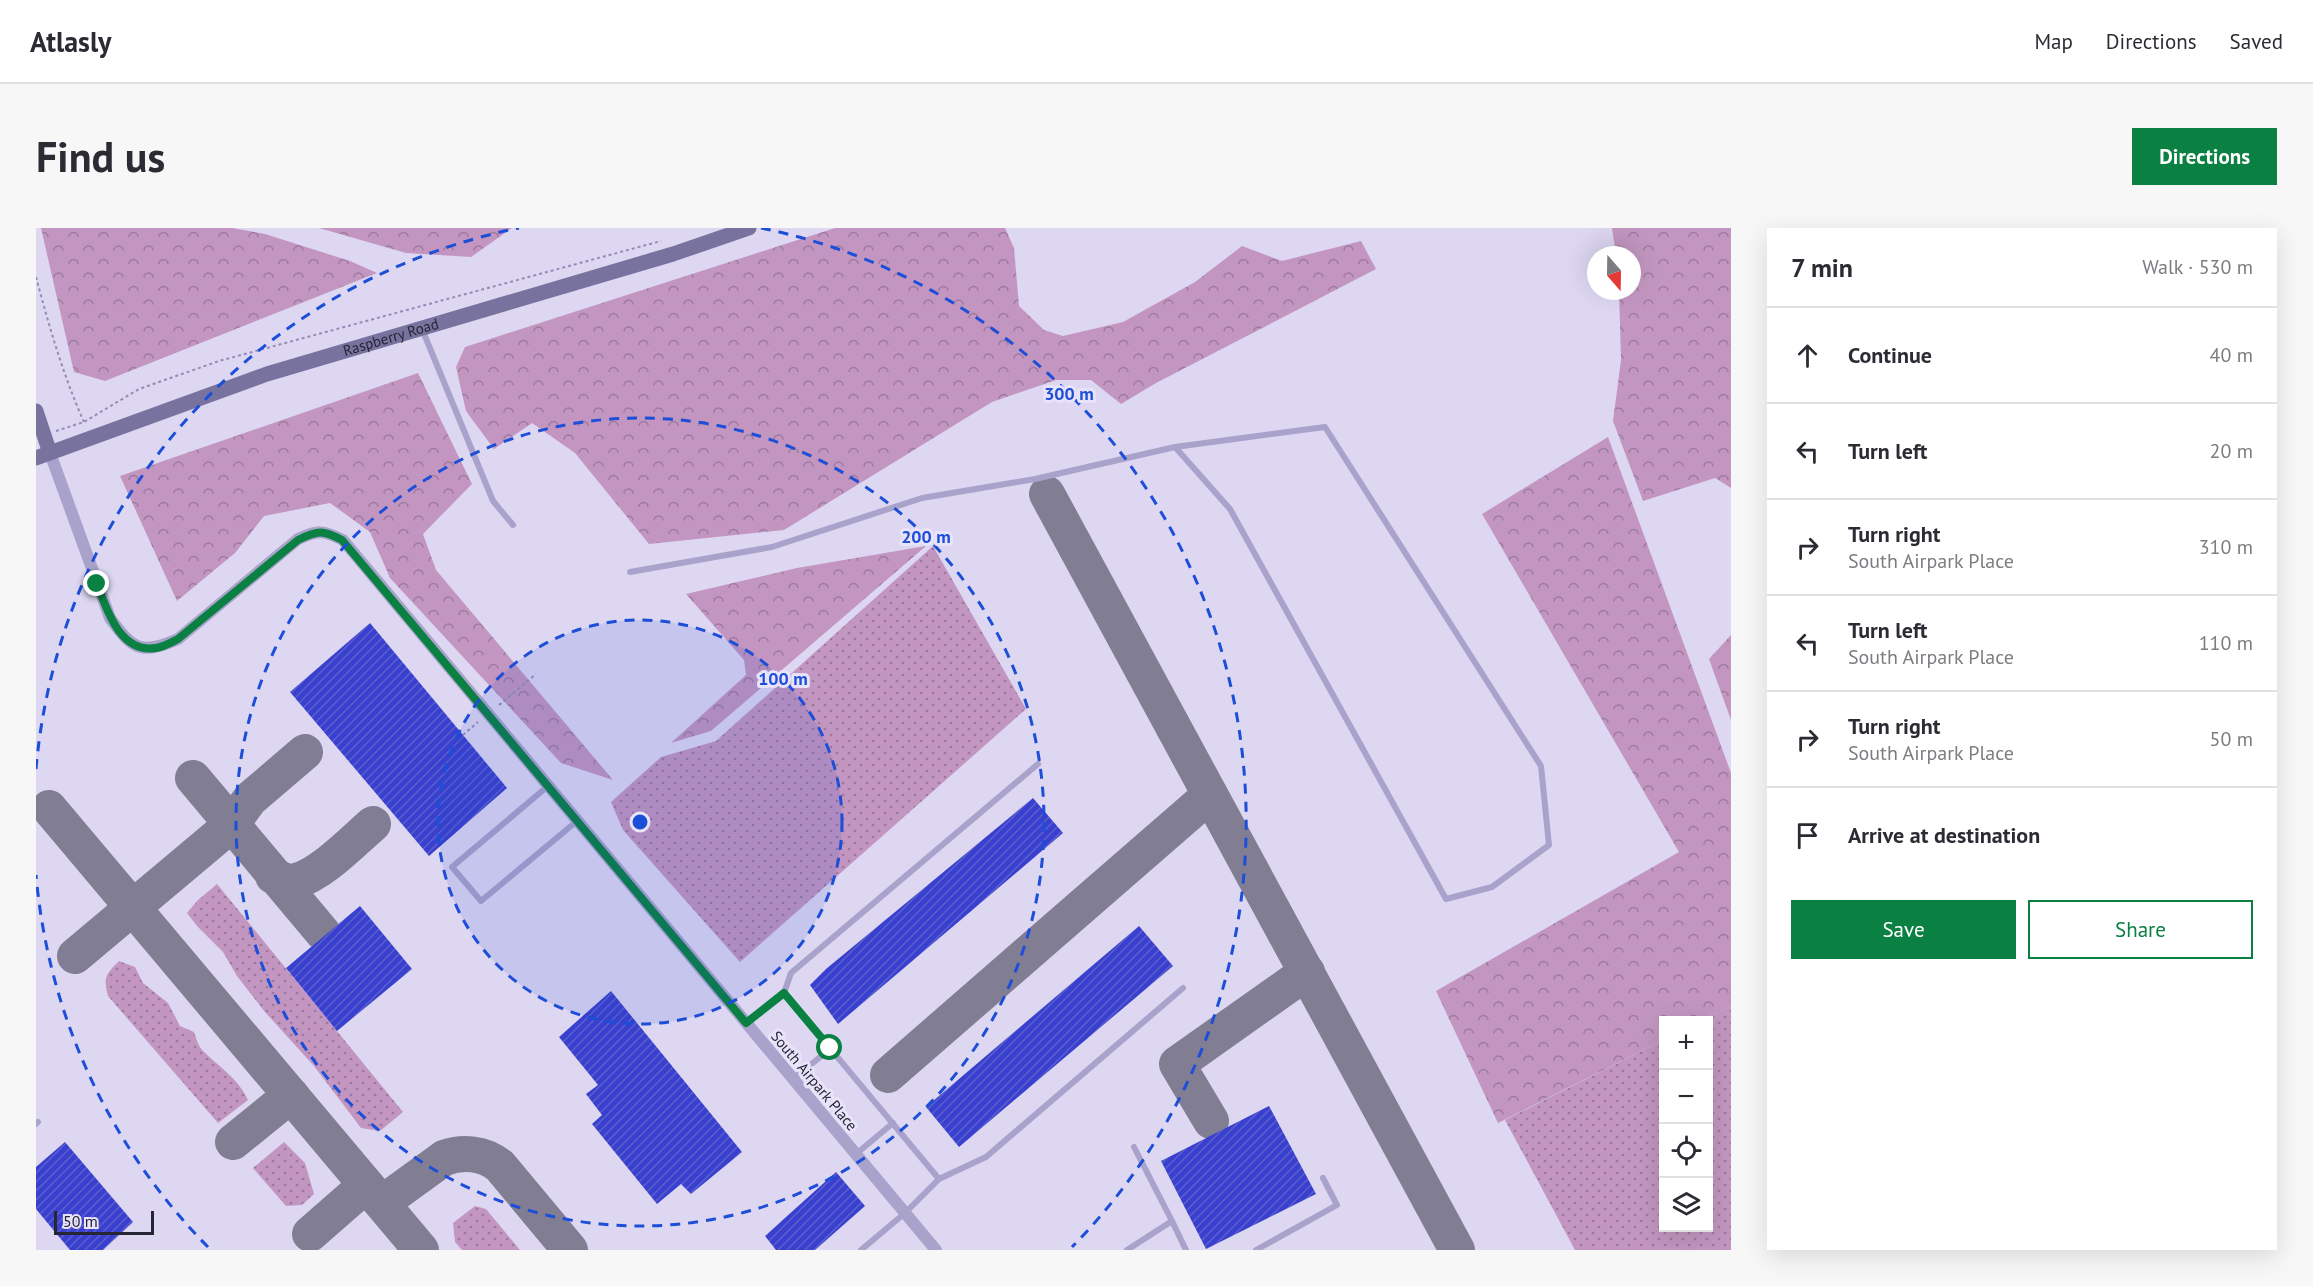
<!DOCTYPE html>
<meta charset="utf-8">
<style>
body{margin:0;font-family:"PT Sans",sans-serif;background:#f7f7f7;color:#2b2b33}
.controls{position:absolute;right:18px;bottom:18px;display:grid;overflow:hidden;border-radius:0px;box-shadow:0 6px 24px #0002}
.controls button{width:54px;height:54px;display:grid;place-items:center;padding:0;border:0;border-bottom:2px solid #e1e1e2;background:#fff;color:#2b2b33;font:30px sans-serif}
.compass{position:absolute;left:1551px;top:18px;width:54px;height:54px;border-radius:50%;background:#fff;box-shadow:0 6px 24px #0002;rotate:160deg}
.scale{position:absolute;left:18px;bottom:15px;width:100px;box-sizing:border-box;padding-left:6px;border:3px solid #252535;border-top:0;font-size:16px;line-height:21px;white-space:nowrap;color:#252535;-webkit-text-stroke:4px #e9e3fa;paint-order:stroke}
.stop{position:absolute;width:18px;height:18px;margin:-14px;border:4px solid #0b8043;border-radius:50%;background:#fff}
.stop.end{background:#0b8043;border-color:#fff;box-shadow:0 2px 6px #0008}
.list{margin:0;padding:0;list-style:none}
h2{display:flex;justify-content:space-between;align-items:center;height:78px;margin:0;padding:0 24px;font-size:26px}
h2 small{font-size:20px;font-weight:400;color:#7c7c81}
.list li{display:grid;grid-template-columns:39px 1fr auto;gap:18px;align-items:center;box-sizing:border-box;height:96px;padding:0 24px;border-top:2px solid #e1e1e2}
.list b{display:block;font-size:22px;white-space:nowrap}
.list p{margin:0;font-size:20px;white-space:nowrap;color:#7c7c81}
.list em{font-size:20px;font-style:normal;color:#7c7c81}
.actions{display:flex;gap:12px;padding:18px 24px}
.actions a{flex:1;padding:14px 0;border:2px solid #0b8043;border-radius:0px;text-align:center;font-size:21px;color:#0b8043}
.actions .main{background:#0b8043;color:#fff}
.icon{flex:none;width:33px;height:33px;fill:none;stroke:currentColor;stroke-width:2;stroke-linecap:round;stroke-linejoin:round}
.map{position:relative;flex:none;width:1695px;height:1022px;overflow:hidden;border-radius:0px}
header{display:flex;align-items:center;gap:36px;box-sizing:border-box;height:84px;padding:0 30px;background:#fff;border-bottom:2px solid #e1e1e2}
header strong{font-size:28px}
nav{display:flex;gap:33px;margin-inline-start:auto;font-size:21px}
.intro{display:flex;align-items:center;justify-content:space-between;box-sizing:border-box;height:144px;padding:0 36px}
h1{margin:0;font-size:42px}
.button{padding:15px 27px;border-radius:0px;background:#0b8043;color:#fff;font-size:21px;font-weight:700}
main{display:flex;gap:36px;padding:0 36px}
aside{flex:1;background:#fff;border-radius:0px;box-shadow:0 6px 24px #0002}
.map>svg:first-child{display:block}
.grass{fill:url(#grass-dots)}
.forest{fill:url(#forest-crowns)}
.lines{fill:none;stroke-linecap:round;stroke-linejoin:round}
.taxiway{stroke:#817e94;stroke-width:36}
.building{fill:url(#building-hatch)}
.path{stroke:#938cb7;stroke-width:2;stroke-dasharray:3 3;stroke-linecap:butt}
.lane{stroke:#a9a2cb;stroke-width:6}
.street{stroke:#a9a2cb;stroke-width:12}
.secondary{stroke:#77739e;stroke-width:15}
.route{stroke:#0b8043;stroke-width:8}
.ring{fill:none;stroke:#1d4ed8;stroke-width:3;stroke-dasharray:10 8}
.labels{text-anchor:middle;stroke-width:6;stroke-linejoin:round;paint-order:stroke}
.street-label{font-size:15px;fill:#252535;stroke:#e9e3fa}
.centre{fill:#1d4ed8;stroke:#e9e3fa;stroke-width:3}
.ring-label{font-size:18px;text-anchor:middle;font-weight:bold;fill:#1d4ed8;stroke:#e9e3fa;stroke-width:6;stroke-linejoin:round;paint-order:stroke}
</style>
<header>
<strong>Atlasly</strong>
<nav><a>Map</a><a>Directions</a><a>Saved</a></nav>
</header>
<div class="intro"><h1>Find us</h1><a class="button">Directions</a></div>
<main>
<div class="map">
<svg width="1695" height="1022" viewBox="0 0 1695 1022">
<defs>
<pattern id="grass-dots" width="8" height="8" patternUnits="userSpaceOnUse" patternTransform="scale(1.5)"><rect width="8" height="8" fill="#c296c0"/><path d="M2 2h.1M6 6h.1" fill="none" stroke="#9d7a9d" stroke-width="1.8" stroke-linecap="round"/></pattern>
<pattern id="forest-crowns" width="20" height="18" patternUnits="userSpaceOnUse" patternTransform="scale(1.5)"><rect width="20" height="18" fill="#c296c0"/><path d="M2 6a3 3 0 1 1 6 0M12 15a3 3 0 1 1 6 0" fill="none" stroke="#9d7a9d"/></pattern>
<pattern id="building-hatch" width="6" height="6" patternUnits="userSpaceOnUse" patternTransform="scale(1.5)"><rect width="6" height="6" fill="#393fce"/><path d="M-1 1l2-2M0 6l6-6M5 7l2-2" fill="none" stroke="#5a5fcb"/></pattern>
</defs>
<rect width="100%" height="100%" fill="#ddd7f2"/>
<!-- grass -->
<g class="grass">
<path d="M 897,318 L 990,481 L 704,734 L 587,602 L 575,574 L 625,529 L 680,513 Z"/>
<path d="M 181,656 L 367,884 L 344,903 L 325,900 L 278,838 L 229,784 L 201,748 L 187,724 L 161,698 L 151,685 L 162,672 Z"/>
<path d="M 83,733 L 99,739 L 107,755 L 132,775 L 144,798 L 158,804 C 160,810 162,817 166,822 C 183,839 202,850 212,872 L 182,895 L 72,768 C 67,749 70,746 83,733 Z"/>
<path d="M 1695,778 L 1695,1022 L 1539,1022 L 1469,892 L 1627,812 L 1628,1000 L 1672,1000 L 1672,792 L 1666,792 Z"/>
<path d="M 248,914 L 269,935 L 278,966 L 266,977 L 250,978 L 217,940 Z"/>
<path d="M 439,978 L 450,981 L 484,1022 L 426,1022 L 419,1014 L 417,995 Z"/>
</g>
<!-- forest -->
<g class="forest">
<path d="M 5,0 L 196,0 L 229,6 L 314,33 L 341,45 L 69,153 L 38,144 Z"/>
<path d="M 283,0 L 476,0 L 435,29 L 370,25 Z"/>
<path d="M 799,0 L 969,0 L 978,20 L 983,78 L 1008,102 L 1027,108 L 1087,94 L 1159,54 L 1206,18 L 1246,33 L 1325,13 L 1340,41 L 1120,155 L 1085,176 L 1055,152 L 1020,152 L 956,174 L 748,302 L 613,316 L 539,225 L 496,195 L 458,221 L 430,183 L 420,139 L 429,119 Z"/>
<path d="M 1576,0 L 1695,0 L 1695,260 L 1679,250 L 1607,273 L 1577,193 L 1585,132 L 1583,63 L 1596,63 L 1596,27 L 1580,27 Z"/>
<path d="M 382,145 L 436,256 L 387,306 L 400,342 L 577,552 L 525,535 L 354,350 L 334,304 L 294,275 L 228,288 L 199,325 L 141,373 L 84,248 Z"/>
<path d="M 1572,209 L 1695,545 L 1695,778 L 1666,792 L 1628,792 L 1627,812 L 1462,895 L 1400,763 L 1643,624 L 1446,286 Z"/>
<path d="M 890,318 L 675,503 L 635,515 L 710,447 L 708,432 L 650,366 L 761,340 Z"/>
<path d="M 1695,407 L 1695,492 L 1673,431 Z"/>
</g>
<g class="lines">
<!-- taxiway -->
<g class="taxiway">
<path d="M 1011,266 L 1421,1022"/>
<path d="M 157,550 L 287,705"/>
<path d="M 13,580 L 385,1022"/>
<path d="M 237,648 C 245,651 252,655 260,653 C 286,646 316,614 337,596"/>
<path d="M 39,728 L 195,597 L 214,571 L 269,524"/>
<path d="M 852,847 L 1174,567"/>
<path d="M 1175,893 L 1141,836 L 1271,744"/>
<path d="M 197,914 L 255,867"/>
<path d="M 346,975 L 408,930 C 427,923 448,925 464,938 L 534,1022"/>
<path d="M 274,1006 L 330,957"/>
</g>
</g>
<!-- building -->
<g class="building">
<path d="M 334,395 L 471,560 L 393,628 L 254,464 Z"/>
<path d="M 997,570 L 1027,605 L 802,796 L 774,757 L 790,741 Z"/>
<path d="M 324,678 L 376,741 L 301,803 L 250,740 Z"/>
<path d="M 1103,698 L 1137,738 L 923,919 L 890,879 Z"/>
<path d="M 575,763 L 706,924 L 655,966 L 645,956 L 621,976 L 556,896 L 566,887 L 550,866 L 562,857 L 523,809 Z"/>
<path d="M 1233,878 L 1280,966 L 1170,1021 L 1125,933 Z"/>
<path d="M 29,914 L 97,994 L 67,1022 L 34,1022 L 0,981 L 0,939 Z"/>
<path d="M 800,944 L 829,978 L 779,1022 L 740,1022 L 729,1008 Z"/>
</g>
<g class="lines">
<!-- path -->
<g class="path">
<path d="M 0,49 C 13,98 27,147 48,194"/>
<path d="M 20,203 L 48,194 L 103,161 L 183,133 L 625,13"/>
<path d="M 463,477 L 500,446"/>
<path d="M 427,507 L 442,494"/>
</g>
<!-- lane -->
<g class="lane">
<path d="M 386,101 L 457,273 L 477,297"/>
<path d="M 594,344 L 736,319 L 886,270 L 999,251 L 1139,219 L 1194,281 L 1410,671 L 1456,659 L 1513,617 L 1505,538 L 1289,199 L 1139,219"/>
<path d="M 1002,536 L 755,745 L 748,765 L 903,951 L 950,929 L 1147,760"/>
<path d="M 512,558 L 416,639 L 445,673 L 541,593"/>
<path d="M 711,794 L 748,765"/>
<path d="M 757,851 L 794,821"/>
<path d="M 0,896 L 2,894"/>
<path d="M 820,926 L 857,895"/>
<path d="M 1136,993 L 1150,1022"/>
<path d="M 825,1022 L 869,985 L 903,951"/>
<path d="M 1091,1022 L 1136,993 L 1098,919"/>
<path d="M 1220,1022 L 1301,977 L 1287,950"/>
</g>
<!-- street -->
<path class="street" d="M 14,225 L 74,390 C 97,422 105,427 142,411 L 262,311 C 282,302 287,302 307,312 L 900,1022"/>
<!-- secondary -->
<g class="secondary">
<path d="M 0,183 L 14,225"/>
<path id="s1" d="M 0,230 L 231,146 L 637,26 L 713,0"/>
</g>
</g>
<g class="lines">
<!-- route -->
<path class="route" d="M 61,356 C 71,382 84,426 120,420 C 127,419 136,414 142,411 L 262,312 C 282,302 287,302 306,312 L 710,795 L 748,765 L 794,820"/>
</g>
<!-- distance rings -->
<circle cx="604" cy="594" r="202" fill="#1d4ed8" fill-opacity=".12"/>
<g class="ring">
<circle cx="604" cy="594" r="202"/>
<circle cx="604" cy="594" r="404"/>
<path d="M172 1019A606 606 0 0 1 0 647M0 541A606 606 0 0 1 483 0M725 0A606 606 0 0 1 1036 1019"/>
</g>
<g class="labels">
<!-- street labels -->
<g class="street-label">
<text dy="5" stroke="none"><textPath href="#s1" startOffset="375">Raspberry Road</textPath></text>
<text transform="translate(778 853) rotate(50)" y="5">South Airpark Place</text>
</g>
</g>
<circle cx="604" cy="594" r="9" class="centre"/>
<g class="ring-label">
<text x="1033" y="172">300 m</text>
<text x="890" y="315">200 m</text>
<text x="747" y="457">100 m</text>
</g>
</svg>
<div class="controls">
<button>+</button>
<button>−</button>
<button><svg class="icon" aria-label="locate" viewBox="0 0 24 24"><circle cx="12" cy="12" r="6"/><path d="M12 2v4M12 18v4M2 12h4M18 12h4"/></svg></button>
<button><svg class="icon" aria-label="layers" viewBox="0 0 24 24"><path d="M12 4l9 5-9 5-9-5zM3 14l9 5 9-5"/></svg></button>
</div>
<svg class="compass" viewBox="-18 -18 36 36"><path d="M0-13l5 13h-10z" fill="#e53935"/><path d="M0 13l5-13h-10z" fill="#7c7c81"/></svg>
<div class="scale">50 m</div>
<div class="stop" style="left:794px;top:820px"></div>
<div class="stop end" style="left:61px;top:356px"></div>
</div>
<aside>
<h2>7 min<small>Walk · 530 m</small></h2>
<ul class="list">
<li><svg class="icon" aria-label="ahead" viewBox="0 0 24 24"><path d="M12 20V5M6 11l6-6 6 6"/></svg><div><b>Continue</b></div><em>40 m</em></li>
<li><svg class="icon" aria-label="left" viewBox="0 0 24 24"><path d="M17 20v-9H6M10 6l-5 5 5 5"/></svg><div><b>Turn left</b></div><em>20 m</em></li>
<li><svg class="icon" aria-label="right" viewBox="0 0 24 24"><path d="M7 20v-9h11M14 6l5 5-5 5"/></svg><div><b>Turn right</b><p>South Airpark Place</p></div><em>310 m</em></li>
<li><svg class="icon" aria-label="left" viewBox="0 0 24 24"><path d="M17 20v-9H6M10 6l-5 5 5 5"/></svg><div><b>Turn left</b><p>South Airpark Place</p></div><em>110 m</em></li>
<li><svg class="icon" aria-label="right" viewBox="0 0 24 24"><path d="M7 20v-9h11M14 6l5 5-5 5"/></svg><div><b>Turn right</b><p>South Airpark Place</p></div><em>50 m</em></li>
<li><svg class="icon" aria-label="arrive" viewBox="0 0 24 24"><path d="M6 21V4h12l-3 4 3 4H6"/></svg><div><b>Arrive at destination</b></div></li>
</ul>
<div class="actions"><a class="main">Save</a><a>Share</a></div>
</aside>
</main>
